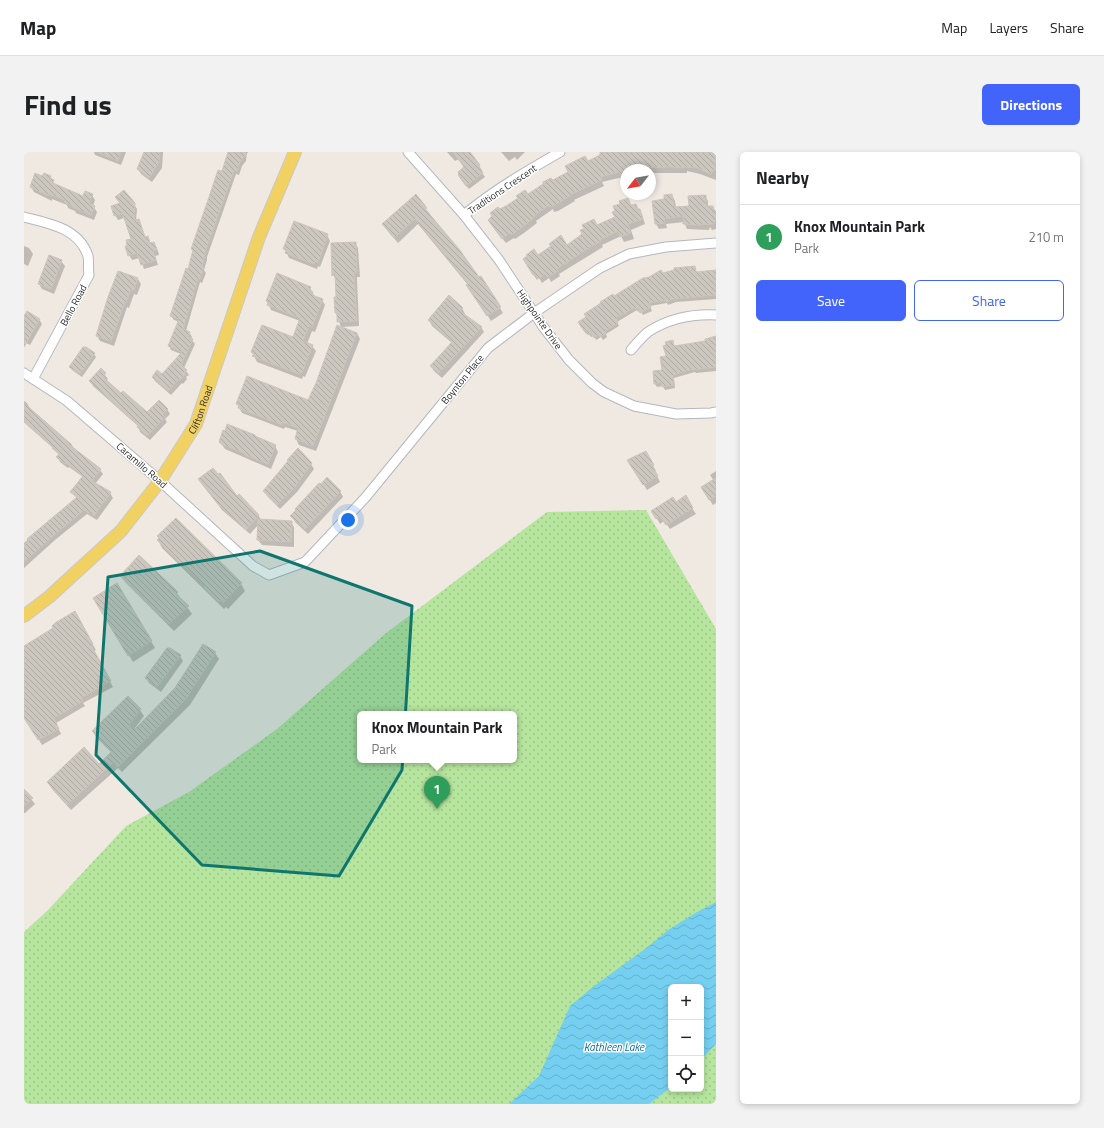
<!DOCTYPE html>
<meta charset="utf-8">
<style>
body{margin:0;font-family:"Titillium Web",sans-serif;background:#f2f2f2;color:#202124}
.controls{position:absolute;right:12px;bottom:12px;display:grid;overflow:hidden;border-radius:6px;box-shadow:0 2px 6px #0003}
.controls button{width:36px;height:36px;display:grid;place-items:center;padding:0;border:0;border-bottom:1px solid #e0e0e0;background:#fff;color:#202124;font:20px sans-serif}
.compass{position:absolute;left:596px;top:12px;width:36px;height:36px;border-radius:50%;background:#fff;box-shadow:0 2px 6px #0003;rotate:239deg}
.you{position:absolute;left:324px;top:368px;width:14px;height:14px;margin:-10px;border:3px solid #fff;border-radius:50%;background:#1a73e8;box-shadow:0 0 0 6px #1a73e833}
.badge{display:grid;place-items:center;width:26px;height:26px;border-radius:50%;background:#4264fb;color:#fff;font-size:13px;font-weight:700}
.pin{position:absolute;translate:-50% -33px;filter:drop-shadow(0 1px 2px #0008)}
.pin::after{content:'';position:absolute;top:21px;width:14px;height:12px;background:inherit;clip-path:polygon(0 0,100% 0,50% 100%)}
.popup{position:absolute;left:333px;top:559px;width:160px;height:52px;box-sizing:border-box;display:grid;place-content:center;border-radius:6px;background:#fff;filter:drop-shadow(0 1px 3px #0005);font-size:13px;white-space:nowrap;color:#757577}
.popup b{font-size:15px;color:#202124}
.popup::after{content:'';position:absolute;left:50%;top:100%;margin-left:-8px;border:8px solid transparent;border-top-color:#fff}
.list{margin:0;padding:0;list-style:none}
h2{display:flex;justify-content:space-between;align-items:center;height:52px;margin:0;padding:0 16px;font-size:17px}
h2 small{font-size:13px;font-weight:400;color:#757577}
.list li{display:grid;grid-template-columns:26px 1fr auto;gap:12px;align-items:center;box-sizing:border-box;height:64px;padding:0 16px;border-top:1px solid #e0e0e0}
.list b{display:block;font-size:15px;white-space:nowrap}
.list p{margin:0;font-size:13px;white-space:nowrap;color:#757577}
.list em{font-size:13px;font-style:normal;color:#757577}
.actions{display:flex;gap:8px;padding:12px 16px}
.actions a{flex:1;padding:9px 0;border:1px solid #4264fb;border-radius:6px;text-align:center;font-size:14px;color:#4264fb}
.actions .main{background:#4264fb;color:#fff}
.icon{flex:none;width:22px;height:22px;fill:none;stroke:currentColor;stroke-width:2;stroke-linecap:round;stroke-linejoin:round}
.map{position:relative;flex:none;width:692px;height:952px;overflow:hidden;border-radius:6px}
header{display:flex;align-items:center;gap:24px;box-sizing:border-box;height:56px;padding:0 20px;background:#fff;border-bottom:1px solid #e0e0e0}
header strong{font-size:19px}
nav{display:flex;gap:22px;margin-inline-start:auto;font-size:14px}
.intro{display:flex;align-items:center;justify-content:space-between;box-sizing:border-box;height:96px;padding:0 24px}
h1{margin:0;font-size:28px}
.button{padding:10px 18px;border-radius:6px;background:#4264fb;color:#fff;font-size:14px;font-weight:700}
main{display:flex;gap:24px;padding:0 24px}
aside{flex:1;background:#fff;border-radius:6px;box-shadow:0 2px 6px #0003}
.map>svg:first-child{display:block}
.park{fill:url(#park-dots);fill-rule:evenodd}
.water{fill:url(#water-waves)}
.shadow{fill:#0003}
.building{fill:url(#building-back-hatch);stroke:#cbc5ba}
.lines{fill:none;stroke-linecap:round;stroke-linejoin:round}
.minor-casing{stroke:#b4b7c1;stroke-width:11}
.major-casing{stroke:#c9c9c9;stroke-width:14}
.minor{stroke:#fff;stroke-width:9}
.major{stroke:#f2d163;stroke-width:12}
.marked{fill:#0f766e;fill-opacity:0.2;stroke:#0f766e;stroke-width:3;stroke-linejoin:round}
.labels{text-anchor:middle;stroke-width:3;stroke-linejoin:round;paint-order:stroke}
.street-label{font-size:10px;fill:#2e2e2e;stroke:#fff}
.water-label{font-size:11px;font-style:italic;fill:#0d6fa3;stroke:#fff}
</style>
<header>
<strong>Map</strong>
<nav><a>Map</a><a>Layers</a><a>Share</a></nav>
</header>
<div class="intro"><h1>Find us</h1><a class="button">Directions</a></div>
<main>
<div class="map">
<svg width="692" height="952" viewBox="0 0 692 952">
<defs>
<pattern id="park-dots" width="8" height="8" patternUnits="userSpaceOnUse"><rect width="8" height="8" fill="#b6e59e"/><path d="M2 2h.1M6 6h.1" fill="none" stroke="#9dc588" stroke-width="1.8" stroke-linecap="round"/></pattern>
<pattern id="water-waves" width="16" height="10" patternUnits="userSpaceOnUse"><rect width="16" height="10" fill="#75cff0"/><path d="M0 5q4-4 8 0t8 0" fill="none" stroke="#66b2ce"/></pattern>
<pattern id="building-back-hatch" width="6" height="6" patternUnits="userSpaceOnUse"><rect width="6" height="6" fill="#cbc7bf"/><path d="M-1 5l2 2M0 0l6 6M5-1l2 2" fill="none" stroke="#afaba4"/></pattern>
</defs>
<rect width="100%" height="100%" fill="#efe9e1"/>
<!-- park -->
<path class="park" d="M 622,358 L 692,477 L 692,952 L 0,952 L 0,780 L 24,758 L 102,674 L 165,640 L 253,577 L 361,482 L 523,360 ZM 336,562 L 490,562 L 490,608 L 336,608 ZM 647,835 L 677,835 L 677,937 L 647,937 Z"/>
<!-- water -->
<path class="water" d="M 692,750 L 692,892 L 677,908 L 677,835 L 647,835 L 647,935 L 625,952 L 485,952 L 515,924 L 546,854 L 570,834 L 625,794 L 644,778 L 673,760 Z"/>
<!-- shadow -->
<g class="shadow">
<path d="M 70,0 L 102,0 L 97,13 L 71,3 Z"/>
<path d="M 119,0 L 139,0 L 138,16 L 128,30 L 117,22 L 114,17 L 120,2 Z"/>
<path d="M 205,0 L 223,0 L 222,9 L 218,14 L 215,23 L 212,22 L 183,105 L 183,108 L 180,118 L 182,121 L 178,131 L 176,130 L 162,179 L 165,180 L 168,185 L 167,187 L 171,192 L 160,216 L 165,223 L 162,225 L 163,227 L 159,232 L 158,231 L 147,243 L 131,229 L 129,225 L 138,224 L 157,202 L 147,198 L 145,194 L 155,170 L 150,168 L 147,164 L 164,118 L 170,100 L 168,97 L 199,20 Z"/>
<path d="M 423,0 L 438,0 L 455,14 L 458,18 L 457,19 L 461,25 L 445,37 L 437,28 L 441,15 L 435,7 L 431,9 Z"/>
<path d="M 477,0 L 501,0 L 493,8 L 491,5 L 485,9 Z"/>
<path d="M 577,0 L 692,0 L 692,28 L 676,22 L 663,19 L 663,21 L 626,21 L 626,18 L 602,18 L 602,27 L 599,25 L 578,30 L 580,34 L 550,48 L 551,49 L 534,59 L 530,60 L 529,57 L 512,69 L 513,71 L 500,81 L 491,87 L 490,86 L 482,91 L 468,73 L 475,58 L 578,3 Z"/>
<path d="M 26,24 L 32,34 L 59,45 L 68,43 L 71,48 L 69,54 L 73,60 L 70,68 L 52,61 L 51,59 L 44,56 L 43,53 L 28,47 L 28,49 L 10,40 L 7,35 L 19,25 Z"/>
<path d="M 648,43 L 651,49 L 652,56 L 666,55 L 681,44 L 684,49 L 684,55 L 689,55 L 692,60 L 692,77 L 688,78 L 686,75 L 685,78 L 663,77 L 660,70 L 642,72 L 643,76 L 635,77 L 632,72 L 629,49 L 642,48 Z"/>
<path d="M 392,44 L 455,126 L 456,125 L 476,156 L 479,161 L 467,169 L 444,133 L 394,72 L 374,91 L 363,78 L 360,73 Z"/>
<path d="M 92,45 L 110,52 L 113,57 L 112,69 L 115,68 L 117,73 L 121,86 L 123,85 L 127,92 L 130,91 L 133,96 L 135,103 L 131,104 L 134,113 L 120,117 L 116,106 L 108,108 L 105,103 L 108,87 L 100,66 L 94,68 L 91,63 L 96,52 Z"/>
<path d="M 604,47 L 607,54 L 612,53 L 618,63 L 621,72 L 607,78 L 610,87 L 600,90 L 597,84 L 578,93 L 579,95 L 535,122 L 536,124 L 527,130 L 525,126 L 518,131 L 515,126 L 513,128 L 503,113 L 514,104 L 543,94 L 573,74 L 592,65 L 592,60 L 597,53 Z"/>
<path d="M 303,83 L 306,89 L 296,115 L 294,114 L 293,117 L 265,106 L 261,97 Z"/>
<path d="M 331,91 L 334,96 L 336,125 L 333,125 L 333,128 L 335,174 L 317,175 L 312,161 L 313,136 L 313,129 L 309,123 L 308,92 Z"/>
<path d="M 0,94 L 5,96 L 9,102 L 4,114 L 0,112 Z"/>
<path d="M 37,109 L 41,114 L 30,142 L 18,137 L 15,132 Z"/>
<path d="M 671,115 L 673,121 L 692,119 L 692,147 L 652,150 L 644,153 L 643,151 L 626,154 L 628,159 L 619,163 L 616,158 L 614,160 L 613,158 L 593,170 L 595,174 L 582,182 L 583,185 L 579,188 L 577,185 L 572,188 L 570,184 L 567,185 L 564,181 L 562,182 L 555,170 L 590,146 L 638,122 Z"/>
<path d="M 114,127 L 117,132 L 113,143 L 110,142 L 105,156 L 103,155 L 90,194 L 76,189 L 73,184 Z"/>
<path d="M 286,136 L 291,145 L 298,148 L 301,153 L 291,180 L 288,179 L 283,192 L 288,194 L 292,199 L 281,225 L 279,224 L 278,227 L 233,210 L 228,200 L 269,186 L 276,169 L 247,158 L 243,149 Z"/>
<path d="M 438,156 L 441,162 L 440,163 L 457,175 L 460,180 L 418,226 L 410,219 L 407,214 L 428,191 L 408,174 L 405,168 Z"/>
<path d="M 0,166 L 15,167 L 18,172 L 6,193 L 0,190 Z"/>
<path d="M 333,181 L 336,187 L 292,299 L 275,293 L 272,287 L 274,279 L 261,275 L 260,277 L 218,261 L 213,252 L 285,249 Z"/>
<path d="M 692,187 L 692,219 L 672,221 L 671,220 L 650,226 L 651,236 L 641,238 L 639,234 L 633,235 L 631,232 L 630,220 L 640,218 L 648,190 L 650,195 Z"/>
<path d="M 70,202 L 72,205 L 58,225 L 48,218 L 46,215 Z"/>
<path d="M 77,218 L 84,227 L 82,229 L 97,243 L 123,261 L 143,257 L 146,262 L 141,267 L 143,270 L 126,288 L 116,280 L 114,274 L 69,234 L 66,229 Z"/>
<path d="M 0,249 L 3,251 L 6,256 L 5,257 L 48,293 L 50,297 L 76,318 L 79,322 L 71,332 L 86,341 L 89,346 L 73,368 L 63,362 L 31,388 L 0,416 L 0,391 L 53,346 L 48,340 L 59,325 L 45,315 L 44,316 L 36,310 L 34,305 L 35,303 L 29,296 L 4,274 L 0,265 Z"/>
<path d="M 232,286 L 251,294 L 254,300 L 247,317 L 201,297 L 196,290 Z"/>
<path d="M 622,301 L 632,319 L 631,320 L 636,330 L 623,338 L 605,308 Z"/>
<path d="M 287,312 L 290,317 L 273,340 L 256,357 L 243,344 L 240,339 Z"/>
<path d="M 692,319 L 692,351 L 689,353 L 678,336 L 690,329 L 686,323 Z"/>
<path d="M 175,328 L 213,345 L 215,344 L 235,364 L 237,368 L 267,370 L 270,375 L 270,395 L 238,393 L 234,388 L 235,372 L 226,382 L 198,358 Z"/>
<path d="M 316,339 L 319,345 L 284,382 L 271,370 L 268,364 Z"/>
<path d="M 661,345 L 672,362 L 646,377 L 640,369 L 636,372 L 629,360 L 652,351 Z"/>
<path d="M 134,385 L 217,432 L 221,439 L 204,457 L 202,455 L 200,457 L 138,396 L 134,388 L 135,387 Z"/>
<path d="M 97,424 L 153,441 L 168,462 L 150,479 L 102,431 Z"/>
<path d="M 93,432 L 131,496 L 109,510 L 74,453 Z"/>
<path d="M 50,461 L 72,498 L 70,499 L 89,535 L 59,551 L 61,554 L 32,571 L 37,582 L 18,593 L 0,563 L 0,495 L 30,477 Z"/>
<path d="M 191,501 L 195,507 L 166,553 L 98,620 L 94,616 L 47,658 L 28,637 L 25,631 L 75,613 L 88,601 L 72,585 L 69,580 L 116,558 L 120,564 L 108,580 L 109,581 Z"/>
<path d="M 156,504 L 159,509 L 137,540 L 125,531 L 122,526 Z"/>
<path d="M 0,638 L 11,652 L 1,661 L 0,661 Z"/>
</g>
<!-- building -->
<g class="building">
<path d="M 73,0 L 97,0 L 94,9 Z"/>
<path d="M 120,0 L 136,0 L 135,10 L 125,26 L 113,17 Z"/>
<path d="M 204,0 L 224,0 L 216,10 L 213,19 L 210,18 L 181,100 L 181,103 L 178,115 L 180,115 L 176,127 L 174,126 L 159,177 L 166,180 L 164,185 L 169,187 L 157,213 L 163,218 L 160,221 L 162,222 L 156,228 L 155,227 L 144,239 L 128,225 L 133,218 L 138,222 L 158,200 L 144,194 L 155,167 L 146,164 L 162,116 L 164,117 L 169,98 L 167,97 L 184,48 L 194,18 L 198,19 Z"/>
<path d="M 429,0 L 446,0 L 456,13 L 455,15 L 459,21 L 442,34 L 434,23 L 435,22 L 434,20 L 440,15 Z"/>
<path d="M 576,0 L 692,0 L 691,19 L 689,18 L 687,22 L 673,16 L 661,15 L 660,16 L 646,15 L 609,16 L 609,18 L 602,18 L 602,35 L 599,35 L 595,20 L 576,25 L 578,28 L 548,42 L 548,43 L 531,53 L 526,55 L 525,53 L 510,64 L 511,65 L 497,76 L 487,83 L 486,81 L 478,87 L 464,68 L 468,64 L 466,61 L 474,55 L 476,57 L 482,54 L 494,46 L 492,44 L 501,38 L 504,42 L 519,32 L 519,30 L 527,26 L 529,28 L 544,20 L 541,14 L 561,4 L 564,9 L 576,3 Z"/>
<path d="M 11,21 L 18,24 L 20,21 L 27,24 L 26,26 L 30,28 L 29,31 L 59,44 L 61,39 L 69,42 L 65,51 L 71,54 L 67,63 L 48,55 L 49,54 L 40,50 L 41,48 L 25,42 L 25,44 L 6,35 Z"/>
<path d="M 100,38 L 111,51 L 110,68 L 115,67 L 121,85 L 124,84 L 126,91 L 130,90 L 133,98 L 129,99 L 132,108 L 117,113 L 113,101 L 104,104 L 101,94 L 103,94 L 102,88 L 107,87 L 100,66 L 99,66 L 99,61 L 90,64 L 87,54 L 96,51 L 91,45 Z"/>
<path d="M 392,42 L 403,56 L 401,57 L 435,97 L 455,125 L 457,124 L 477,155 L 463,164 L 442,133 L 444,132 L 421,103 L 391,67 L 370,86 L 358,72 Z"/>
<path d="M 648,42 L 650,55 L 665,54 L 664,44 L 682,43 L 682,54 L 689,54 L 690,59 L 692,59 L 692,69 L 690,69 L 690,72 L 672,73 L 659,72 L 659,64 L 640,67 L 641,71 L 631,72 L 628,49 L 640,47 L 640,43 Z"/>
<path d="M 604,46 L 607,53 L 612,52 L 614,57 L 616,57 L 619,67 L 604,72 L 607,81 L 596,85 L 594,79 L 576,88 L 577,89 L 566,95 L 533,117 L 534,119 L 528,123 L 524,125 L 521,122 L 514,127 L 511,122 L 509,123 L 499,107 L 503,104 L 502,103 L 510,97 L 514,103 L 527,94 L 525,92 L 537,83 L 543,93 L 558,82 L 556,78 L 560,77 L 558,73 L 570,67 L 573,73 L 591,65 L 588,60 L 591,59 L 589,54 L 596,52 L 595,49 Z"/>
<path d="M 270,69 L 304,82 L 294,111 L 291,109 L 290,112 L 261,101 L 262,98 L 259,97 Z"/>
<path d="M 332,90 L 333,120 L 331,120 L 330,122 L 333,169 L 313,170 L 313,161 L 311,161 L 310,145 L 312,145 L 311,120 L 310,121 L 308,124 L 307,91 Z"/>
<path d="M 25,103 L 38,108 L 27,137 L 14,132 Z"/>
<path d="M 671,114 L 672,120 L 692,118 L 692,143 L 650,147 L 641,150 L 640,148 L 625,151 L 627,155 L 616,161 L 614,156 L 611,157 L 610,156 L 592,166 L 594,171 L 581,179 L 582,181 L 577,185 L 575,183 L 570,186 L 567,181 L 564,183 L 562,178 L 560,179 L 554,170 L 562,165 L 560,162 L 577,151 L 576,150 L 589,142 L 590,144 L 619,126 L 625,125 L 637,118 L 639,121 L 650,118 L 650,116 Z"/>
<path d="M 94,119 L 114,126 L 110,138 L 107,137 L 102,151 L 101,150 L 87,189 L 72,184 L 84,145 Z"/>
<path d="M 253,121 L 287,135 L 285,138 L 289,140 L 288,143 L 299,147 L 288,175 L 285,174 L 279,189 L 289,193 L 278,221 L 276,220 L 275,222 L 228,204 L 230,202 L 227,200 L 238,173 L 269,185 L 276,166 L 243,153 L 244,150 L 242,149 Z"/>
<path d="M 425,143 L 439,156 L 436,159 L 458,175 L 415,221 L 406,214 L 428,190 L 404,168 Z"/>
<path d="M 3,159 L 16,167 L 0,195 L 0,164 Z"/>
<path d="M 313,173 L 333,181 L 289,294 L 271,287 L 274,276 L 258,270 L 258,273 L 214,256 L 215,253 L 212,252 L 223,224 L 284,248 L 292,231 Z"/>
<path d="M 692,184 L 692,215 L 669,218 L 669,217 L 649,223 L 650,233 L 638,235 L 637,230 L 630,232 L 629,219 L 638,218 L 636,205 L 642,204 L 639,194 L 642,193 L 641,190 L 649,188 L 650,194 L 681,189 L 681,187 Z"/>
<path d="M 59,195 L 62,195 L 71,201 L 56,222 L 45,215 Z"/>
<path d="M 77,216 L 82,221 L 79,225 L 97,241 L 99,239 L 123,260 L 135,248 L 144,257 L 138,263 L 141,265 L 123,284 L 113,275 L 114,273 L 65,229 Z"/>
<path d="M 0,251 L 48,293 L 47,294 L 77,317 L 68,329 L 87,340 L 81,350 L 80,349 L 70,364 L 60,358 L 29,384 L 0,410 L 0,393 L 5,389 L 3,387 L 53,345 L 46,340 L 59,324 L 42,311 L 41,312 L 32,305 L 35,302 L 28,296 L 29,295 L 0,270 Z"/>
<path d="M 203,272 L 231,283 L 231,284 L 252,293 L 244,312 L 221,303 L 222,302 L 197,292 L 195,290 L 199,278 L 201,279 Z"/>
<path d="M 274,296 L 288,311 L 271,335 L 253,353 L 239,339 L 264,309 L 263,308 Z"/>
<path d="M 622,299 L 630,313 L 628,314 L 634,324 L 619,333 L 603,308 Z"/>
<path d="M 189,316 L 194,322 L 196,321 L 213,344 L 215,342 L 235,363 L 222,378 L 194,352 L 174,327 Z"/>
<path d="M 303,325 L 317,339 L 281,377 L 266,364 L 272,358 L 271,357 L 295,331 L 297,332 Z"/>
<path d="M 692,326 L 692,344 L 685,348 L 677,335 Z"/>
<path d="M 662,343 L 669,356 L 642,373 L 636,364 L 632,367 L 627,359 L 649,345 L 652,350 Z"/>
<path d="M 152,366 L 218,431 L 199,451 L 197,448 L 195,450 L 180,435 L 181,434 L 133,388 L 135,386 L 133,384 Z"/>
<path d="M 234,367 L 268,369 L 267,390 L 233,388 Z"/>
<path d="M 115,403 L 154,440 L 152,442 L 165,454 L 145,472 L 96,424 Z"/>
<path d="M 93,431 L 128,489 L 104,504 L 69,446 Z"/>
<path d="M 51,459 L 69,492 L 67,493 L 87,529 L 57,546 L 59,549 L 30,566 L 35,577 L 14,588 L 0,566 L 0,494 L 29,476 L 28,474 L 31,471 Z"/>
<path d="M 179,492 L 192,500 L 162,547 L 94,615 L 90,610 L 43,653 L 23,630 L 60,595 L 75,612 L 88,599 L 68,579 L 104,544 L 117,557 L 105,573 L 111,577 L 151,536 Z"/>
<path d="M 143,496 L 146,496 L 157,503 L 133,535 L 121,526 Z"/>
<path d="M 0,637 L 9,646 L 0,654 Z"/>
</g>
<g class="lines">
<!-- minor casing -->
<g class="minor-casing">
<g id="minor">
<path d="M 384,0 L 440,63 L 475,108 L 520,176 L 545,208 L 568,231 L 580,240 L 610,254 L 652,262 L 687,261 L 692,260"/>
<path d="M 440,63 C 470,38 503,19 536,0"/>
<path d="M 0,65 C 24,71 55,76 64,104 C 65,109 64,117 65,123 L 9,227"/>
<path d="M 607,198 C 612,192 618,185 624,180 C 644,167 668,162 692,163"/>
<path d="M 0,221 L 43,249 L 136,329 L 229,414 L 245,423 L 281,410 L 341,346 L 464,196 L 510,161 L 576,116 L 605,102 L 642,95 L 692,91"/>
</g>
</g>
<!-- major casing -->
<g class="major-casing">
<g id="major">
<path id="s1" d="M 0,464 L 25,445 L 97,379 L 136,329 L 172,272 L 235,85 L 271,0"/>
</g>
</g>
<!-- minor -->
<use href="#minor" class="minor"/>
<!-- major -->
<use href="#major" class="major"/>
</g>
<!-- marked area -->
<path class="marked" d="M 236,399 L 388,454 L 378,618 L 315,724 L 178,713 L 72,603 L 84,425 Z"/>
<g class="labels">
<!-- street labels -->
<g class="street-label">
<text transform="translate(478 37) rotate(-34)" y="4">Traditions Crescent</text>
<text transform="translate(49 153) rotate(-62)" y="4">Bello Road</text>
<text transform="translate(516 167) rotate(55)" y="4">Highpointe Drive</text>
<text transform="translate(438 227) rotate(-51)" y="4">Boynton Place</text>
<text dy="4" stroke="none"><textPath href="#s1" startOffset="275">Clifton Road</textPath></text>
<text transform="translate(118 313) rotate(41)" y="4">Caramillo Road</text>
</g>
<!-- water labels -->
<g class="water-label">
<text x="590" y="899">Kathleen Lake</text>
</g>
</g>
</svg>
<div class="controls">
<button>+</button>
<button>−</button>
<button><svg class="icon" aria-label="locate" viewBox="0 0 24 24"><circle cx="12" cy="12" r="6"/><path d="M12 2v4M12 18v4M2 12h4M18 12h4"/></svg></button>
</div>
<svg class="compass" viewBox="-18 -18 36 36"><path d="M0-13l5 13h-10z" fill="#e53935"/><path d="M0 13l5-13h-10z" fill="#757577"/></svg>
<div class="you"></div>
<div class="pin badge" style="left:413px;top:657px;background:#2e9e5b">1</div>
<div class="popup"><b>Knox Mountain Park</b>Park</div>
</div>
<aside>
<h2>Nearby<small></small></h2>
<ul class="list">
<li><span class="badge" style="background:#2e9e5b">1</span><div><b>Knox Mountain Park</b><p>Park</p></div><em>210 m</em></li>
</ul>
<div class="actions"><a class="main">Save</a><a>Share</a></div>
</aside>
</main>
